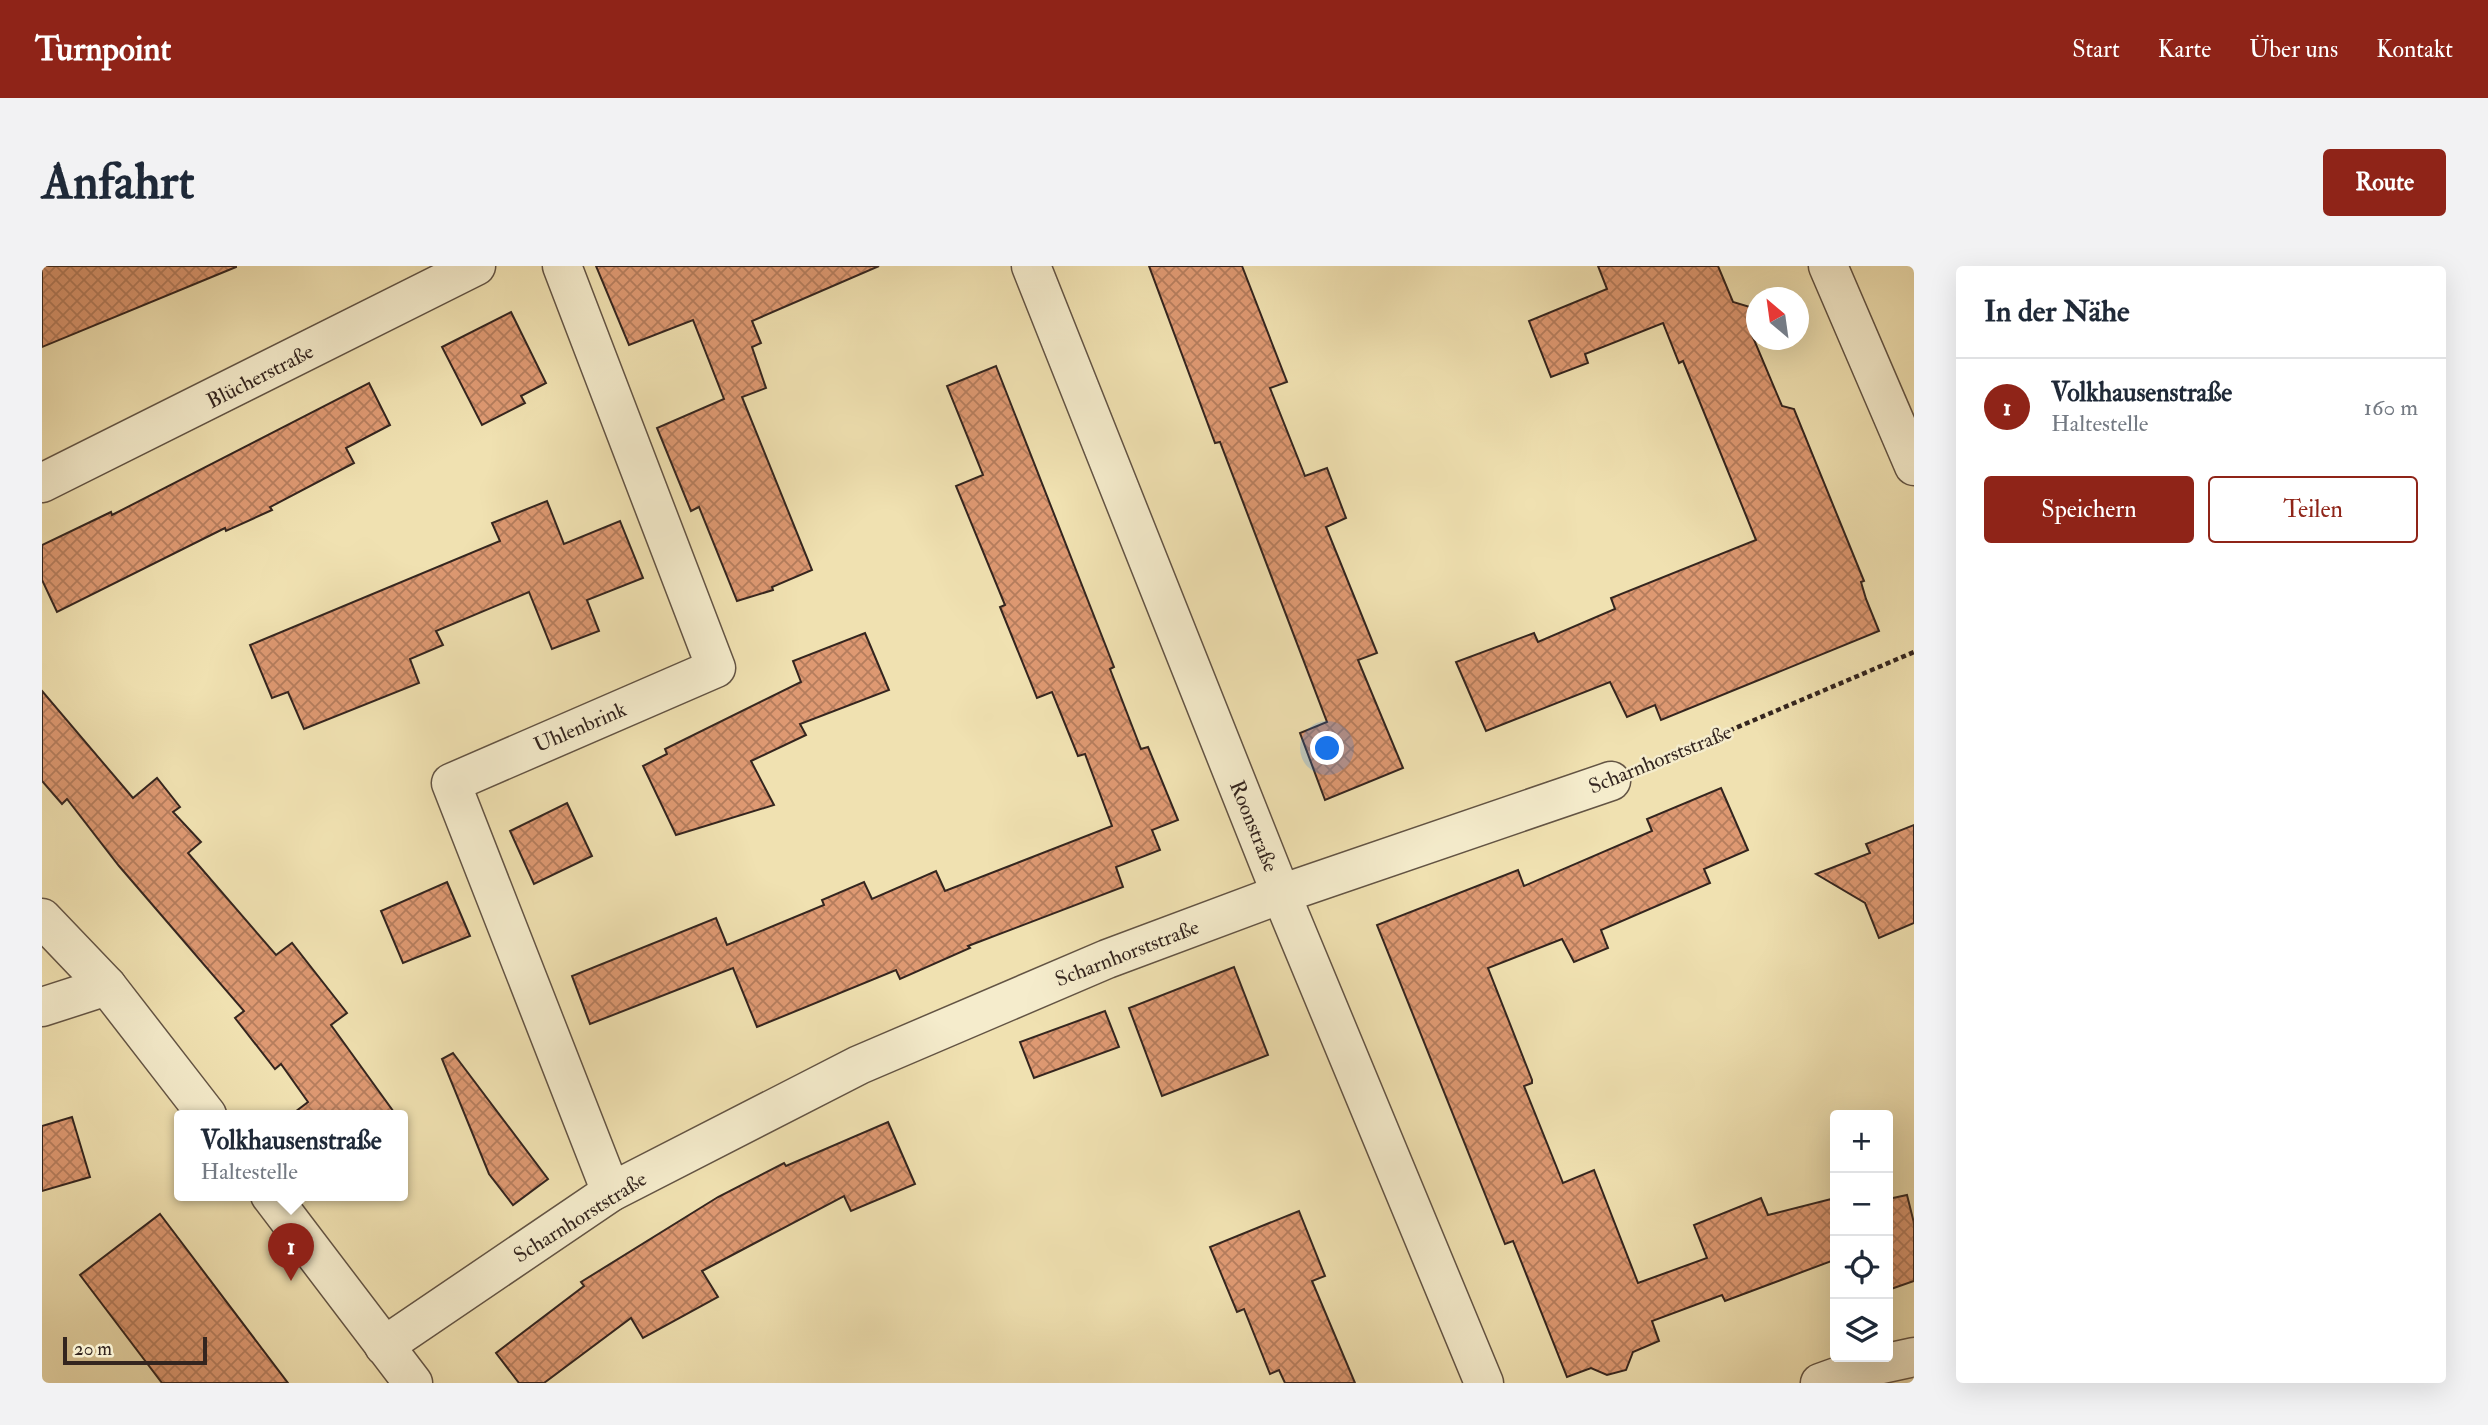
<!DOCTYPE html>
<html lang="de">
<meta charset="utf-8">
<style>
body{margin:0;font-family:"IM FELL Double Pica",serif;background:#f2f2f3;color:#1f2937}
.controls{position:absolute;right:21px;bottom:21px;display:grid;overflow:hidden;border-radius:7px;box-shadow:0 7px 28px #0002}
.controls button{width:63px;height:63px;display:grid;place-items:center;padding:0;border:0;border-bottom:2px solid #e0e1e3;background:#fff;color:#1f2937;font:35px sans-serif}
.compass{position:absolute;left:1704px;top:21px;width:63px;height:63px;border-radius:50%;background:#fff;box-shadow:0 7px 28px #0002;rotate:331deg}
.scale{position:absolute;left:21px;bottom:18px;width:144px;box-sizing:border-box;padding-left:7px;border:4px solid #34251f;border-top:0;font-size:19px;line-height:24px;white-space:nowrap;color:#34251f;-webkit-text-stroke:5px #f5eccc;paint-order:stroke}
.you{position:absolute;left:1286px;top:483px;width:24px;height:24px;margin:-18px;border:5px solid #fff;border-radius:50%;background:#1a73e8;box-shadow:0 0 0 10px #1a73e833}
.badge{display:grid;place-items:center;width:46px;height:46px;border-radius:50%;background:#8f2418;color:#fff;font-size:23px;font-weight:700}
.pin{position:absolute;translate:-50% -58px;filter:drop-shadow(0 2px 4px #0008)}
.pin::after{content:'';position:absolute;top:37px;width:24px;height:21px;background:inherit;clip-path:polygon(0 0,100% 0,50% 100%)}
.popup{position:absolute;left:132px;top:844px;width:234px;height:91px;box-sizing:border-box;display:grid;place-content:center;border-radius:7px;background:#fff;filter:drop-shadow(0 2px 5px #0005);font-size:23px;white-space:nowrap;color:#747a83}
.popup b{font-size:26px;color:#1f2937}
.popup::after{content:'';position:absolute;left:50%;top:100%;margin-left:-14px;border:14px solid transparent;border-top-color:#fff}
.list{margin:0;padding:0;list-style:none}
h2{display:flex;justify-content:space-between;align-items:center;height:91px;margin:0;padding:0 28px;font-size:30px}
h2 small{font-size:23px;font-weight:400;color:#747a83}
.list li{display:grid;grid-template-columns:46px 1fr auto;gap:21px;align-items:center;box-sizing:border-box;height:98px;padding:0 28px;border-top:2px solid #e0e1e3}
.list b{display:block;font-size:26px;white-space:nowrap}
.list p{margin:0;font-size:23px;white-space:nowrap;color:#747a83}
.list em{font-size:23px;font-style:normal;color:#747a83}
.actions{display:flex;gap:14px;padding:21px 28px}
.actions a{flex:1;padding:16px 0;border:2px solid #8f2418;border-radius:7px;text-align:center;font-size:24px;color:#8f2418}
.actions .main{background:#8f2418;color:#fff}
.icon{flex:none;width:38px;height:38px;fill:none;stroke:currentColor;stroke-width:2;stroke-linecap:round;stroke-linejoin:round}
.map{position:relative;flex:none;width:1872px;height:1117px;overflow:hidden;border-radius:7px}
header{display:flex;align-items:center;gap:42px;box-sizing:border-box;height:98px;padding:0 35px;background:#8f2418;color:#fff}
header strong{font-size:33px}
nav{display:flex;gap:38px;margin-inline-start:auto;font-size:24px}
.intro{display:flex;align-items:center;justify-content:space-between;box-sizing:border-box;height:168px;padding:0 42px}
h1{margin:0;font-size:49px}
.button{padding:18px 32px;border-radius:7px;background:#8f2418;color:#fff;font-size:24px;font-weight:700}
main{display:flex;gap:42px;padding:0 42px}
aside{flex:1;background:#fff;border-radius:7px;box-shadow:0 7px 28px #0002}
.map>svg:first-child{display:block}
.building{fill:url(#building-cross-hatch);stroke:#34251f;stroke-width:2}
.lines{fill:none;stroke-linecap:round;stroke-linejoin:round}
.minor-casing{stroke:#635444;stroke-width:41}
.path{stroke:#34251f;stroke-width:4.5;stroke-dasharray:5 3.5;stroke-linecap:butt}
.minor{stroke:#f5eccc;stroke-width:38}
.labels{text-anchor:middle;stroke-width:5;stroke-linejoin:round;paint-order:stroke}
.street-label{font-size:21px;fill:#34251f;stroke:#f5eccc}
</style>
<header>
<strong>Turnpoint</strong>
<nav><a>Start</a><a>Karte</a><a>Über uns</a><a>Kontakt</a></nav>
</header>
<div class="intro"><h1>Anfahrt</h1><a class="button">Route</a></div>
<main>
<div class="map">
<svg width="1872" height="1117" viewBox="0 0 1872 1117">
<defs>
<pattern id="building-cross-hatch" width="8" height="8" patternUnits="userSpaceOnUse" patternTransform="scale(1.75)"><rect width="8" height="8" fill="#de9972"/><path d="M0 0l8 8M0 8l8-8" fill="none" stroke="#b57d5d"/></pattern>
</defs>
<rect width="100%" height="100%" fill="#f0e1b1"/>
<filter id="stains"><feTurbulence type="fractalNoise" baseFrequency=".00286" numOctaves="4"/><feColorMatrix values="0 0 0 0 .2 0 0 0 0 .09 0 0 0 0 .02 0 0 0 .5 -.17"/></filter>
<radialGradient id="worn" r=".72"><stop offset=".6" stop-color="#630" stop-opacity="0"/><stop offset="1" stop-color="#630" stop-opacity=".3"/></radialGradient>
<!-- building -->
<g class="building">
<path d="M 0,0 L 194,0 L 194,1 L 0,81 Z"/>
<path d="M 554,0 L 837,0 L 710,55 L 719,77 L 710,81 L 724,122 L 700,131 L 770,304 L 730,321 L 731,324 L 695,335 L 657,241 L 649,245 L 615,162 L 682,133 L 651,54 L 587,79 Z"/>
<path d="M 1107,0 L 1200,0 L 1245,116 L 1228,122 L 1263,210 L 1285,202 L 1304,252 L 1284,261 L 1335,387 L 1316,394 L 1361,502 L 1283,534 L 1258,467 L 1285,456 L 1178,176 L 1173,177 Z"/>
<path d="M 1556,0 L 1676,0 L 1691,36 L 1708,41 L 1713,56 L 1710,69 L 1740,140 L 1752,143 L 1822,315 L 1819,316 L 1824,333 L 1837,365 L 1619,454 L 1613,439 L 1585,451 L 1568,416 L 1444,465 L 1414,396 L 1492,367 L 1496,376 L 1573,343 L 1569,332 L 1714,274 L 1641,95 L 1637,97 L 1621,57 L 1543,88 L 1546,97 L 1509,111 L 1487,55 L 1565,23 Z"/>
<path d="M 469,46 L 504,117 L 479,130 L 483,137 L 440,159 L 400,81 Z"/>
<path d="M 954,100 L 1072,401 L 1068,403 L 1099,483 L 1106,481 L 1136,554 L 1110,564 L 1118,584 L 1074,601 L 1081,621 L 926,680 L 928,682 L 858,713 L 854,704 L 715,761 L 691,702 L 548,758 L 530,710 L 674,652 L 685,679 L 782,639 L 780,634 L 822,616 L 830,633 L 894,605 L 903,625 L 1070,560 L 1043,488 L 1036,490 L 1010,426 L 995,432 L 958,341 L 963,339 L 914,220 L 941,209 L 905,120 Z"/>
<path d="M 327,117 L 348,159 L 304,182 L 312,197 L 228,241 L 230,244 L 184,265 L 183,262 L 15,346 L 0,314 L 0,279 L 69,246 L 70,249 Z"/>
<path d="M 505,235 L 522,278 L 578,255 L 601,312 L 545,334 L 557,365 L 510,383 L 487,326 L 394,365 L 401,379 L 368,393 L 377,417 L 262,463 L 246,426 L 230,432 L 208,379 L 458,275 L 450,257 Z"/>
<path d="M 823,367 L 847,424 L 758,458 L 764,469 L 709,495 L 732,539 L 634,569 L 601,500 L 625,488 L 623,483 L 759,416 L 751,395 Z"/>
<path d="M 0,425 L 91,532 L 115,512 L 138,541 L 131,546 L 159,576 L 146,587 L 234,689 L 250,677 L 305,747 L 289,759 L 354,849 L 249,849 L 266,836 L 239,798 L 233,803 L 193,752 L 202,745 L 77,600 L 25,533 L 20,538 L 0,515 Z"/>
<path d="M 1679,522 L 1706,584 L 1662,603 L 1668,617 L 1559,664 L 1566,682 L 1532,696 L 1520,673 L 1446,702 L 1490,814 L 1490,817 L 1482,820 L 1521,917 L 1552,904 L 1596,1017 L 1665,992 L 1652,959 L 1719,932 L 1726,949 L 1793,932 L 1793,998 L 1792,994 L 1683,1035 L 1680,1029 L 1610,1055 L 1617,1075 L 1591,1086 L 1584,1104 L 1565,1109 L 1549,1102 L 1525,1111 L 1471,975 L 1463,978 L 1335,659 L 1476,604 L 1482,620 L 1610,565 L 1605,553 Z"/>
<path d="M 525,537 L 550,590 L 492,618 L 468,565 Z"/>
<path d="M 1872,559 L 1872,657 L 1837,672 L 1823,637 L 1774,608 L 1828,587 L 1824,578 Z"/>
<path d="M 405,616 L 428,670 L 361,697 L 339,645 Z"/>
<path d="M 1192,701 L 1226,789 L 1120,830 L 1087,742 Z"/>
<path d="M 1063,745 L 1077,781 L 992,812 L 978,776 Z"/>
<path d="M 411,787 L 506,913 L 471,939 L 447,908 L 400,793 Z"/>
<path d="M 30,851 L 48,911 L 0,925 L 0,860 Z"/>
<path d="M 846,856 L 873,918 L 809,945 L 802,930 L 660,1005 L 676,1031 L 601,1072 L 589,1052 L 502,1117 L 477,1117 L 454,1087 L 542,1020 L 539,1016 L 676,931 L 742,897 L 744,900 Z"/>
<path d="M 1865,929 L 1872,957 L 1872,1015 L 1846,1024 L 1846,933 Z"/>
<path d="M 1257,945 L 1283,1010 L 1270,1015 L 1313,1117 L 1243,1117 L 1237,1104 L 1228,1108 L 1202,1043 L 1195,1046 L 1168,981 Z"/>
<path d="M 118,948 L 246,1117 L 120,1117 L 38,1009 Z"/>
</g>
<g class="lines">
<!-- minor casing -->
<g class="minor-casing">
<g id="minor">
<path d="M 520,0 L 674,402 L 409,517 L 569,926"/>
<path d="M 989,0 L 1239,628 L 1442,1117"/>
<path d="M 1786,0 L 1872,200"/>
<path d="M 0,217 L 434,0"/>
<path d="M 0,652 L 65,720 L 165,849"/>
<path d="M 0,741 L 65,720"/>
<path d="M 228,929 L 371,1117"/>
<path d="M 342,1080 L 569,926 L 817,799 L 1065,693 L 1239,628 L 1569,515"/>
<path d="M 1778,1117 L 1817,1103 L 1872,1091"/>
</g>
</g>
<!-- path -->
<path class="path" d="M 1609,498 L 1872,386"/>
<!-- minor -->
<use href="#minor" class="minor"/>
</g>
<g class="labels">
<!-- street labels -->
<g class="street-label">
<text transform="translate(218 110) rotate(-27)" y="7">Blücherstraße</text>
<text transform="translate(538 461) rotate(-23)" y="7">Uhlenbrink</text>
<text transform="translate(1618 493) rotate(-22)" y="7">Scharnhorststraße</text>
<text transform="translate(1212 560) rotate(68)" y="7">Roonstraße</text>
<text transform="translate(1085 687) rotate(-21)" y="7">Scharnhorststraße</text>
<text transform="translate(538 951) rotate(-32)" y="7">Scharnhorststraße</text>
</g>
</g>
<rect width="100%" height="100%" filter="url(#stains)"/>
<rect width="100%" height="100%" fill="url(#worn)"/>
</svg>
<div class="controls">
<button>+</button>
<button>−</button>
<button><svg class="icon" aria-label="locate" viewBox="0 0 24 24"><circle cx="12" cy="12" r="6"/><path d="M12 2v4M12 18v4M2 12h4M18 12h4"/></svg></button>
<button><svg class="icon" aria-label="layers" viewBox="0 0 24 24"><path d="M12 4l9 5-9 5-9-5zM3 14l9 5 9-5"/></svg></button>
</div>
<svg class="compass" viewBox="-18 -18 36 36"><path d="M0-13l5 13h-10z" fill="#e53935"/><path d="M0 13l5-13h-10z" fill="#747a83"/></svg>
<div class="scale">20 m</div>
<div class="you"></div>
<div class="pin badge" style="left:249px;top:1015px">1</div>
<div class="popup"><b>Volkhausenstraße</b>Haltestelle</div>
</div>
<aside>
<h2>In der Nähe<small></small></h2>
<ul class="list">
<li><span class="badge">1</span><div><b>Volkhausenstraße</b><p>Haltestelle</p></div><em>160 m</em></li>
</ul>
<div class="actions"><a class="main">Speichern</a><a>Teilen</a></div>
</aside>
</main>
